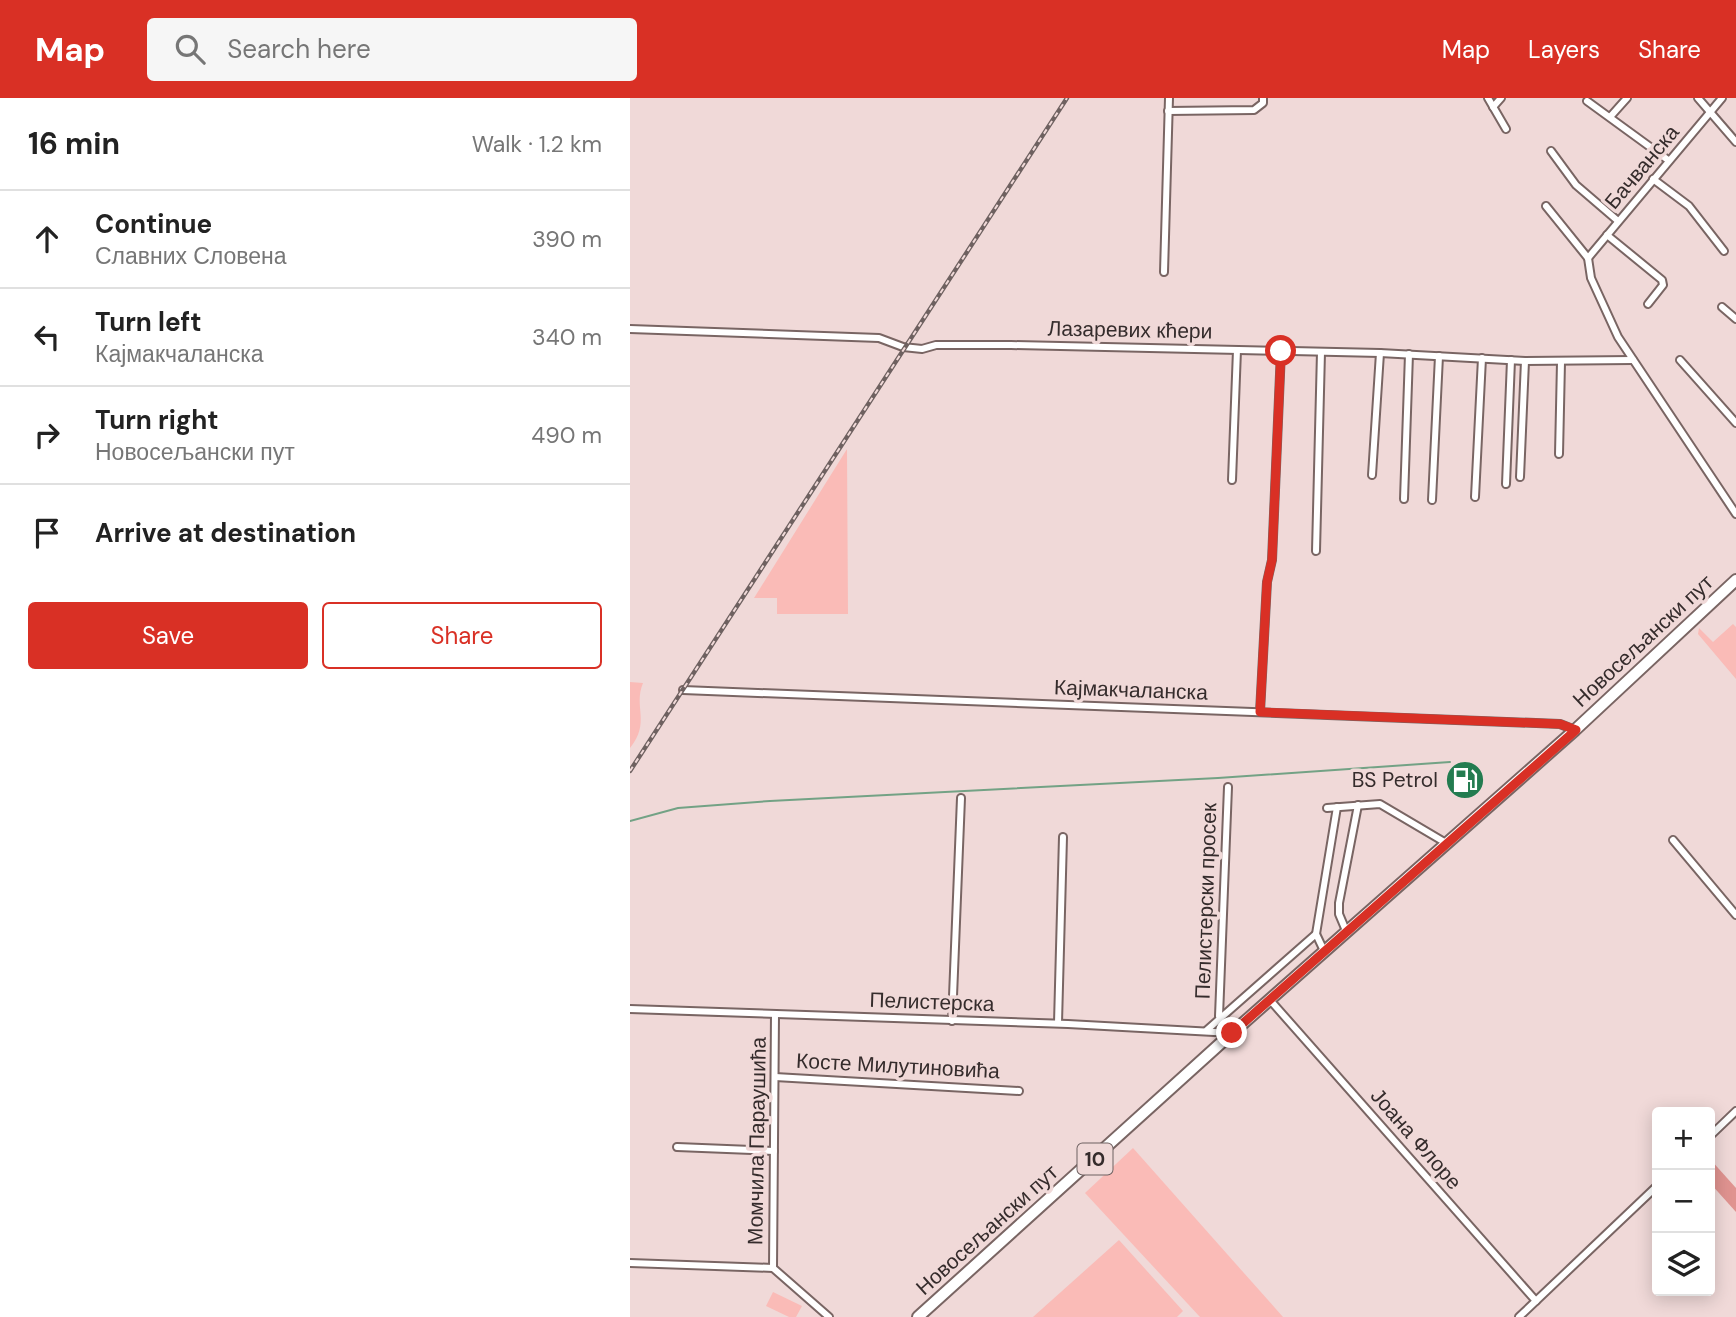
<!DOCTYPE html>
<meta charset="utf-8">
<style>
body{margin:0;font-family:"DM Sans",sans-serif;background:#f6f6f6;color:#222}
.controls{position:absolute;right:21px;bottom:21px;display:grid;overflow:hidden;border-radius:7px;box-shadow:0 4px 18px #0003}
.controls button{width:63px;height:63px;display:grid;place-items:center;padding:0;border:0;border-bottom:2px solid #e0e0e0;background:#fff;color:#222;font:35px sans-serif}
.stop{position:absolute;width:21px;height:21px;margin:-16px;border:5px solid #d93025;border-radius:50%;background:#fff}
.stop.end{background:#d93025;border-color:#fff;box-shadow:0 2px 7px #0008}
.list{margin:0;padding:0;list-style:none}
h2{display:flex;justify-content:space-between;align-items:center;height:91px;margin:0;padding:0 28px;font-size:30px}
h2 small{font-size:23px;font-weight:400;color:#767676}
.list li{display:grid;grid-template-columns:46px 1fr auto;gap:21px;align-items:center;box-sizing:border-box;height:98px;padding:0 28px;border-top:2px solid #e0e0e0}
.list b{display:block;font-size:26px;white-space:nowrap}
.list p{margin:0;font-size:23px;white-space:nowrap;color:#767676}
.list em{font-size:23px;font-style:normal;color:#767676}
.actions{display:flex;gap:14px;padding:21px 28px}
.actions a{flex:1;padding:16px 0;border:2px solid #d93025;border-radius:7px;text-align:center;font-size:24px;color:#d93025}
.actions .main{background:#d93025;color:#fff}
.icon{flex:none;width:38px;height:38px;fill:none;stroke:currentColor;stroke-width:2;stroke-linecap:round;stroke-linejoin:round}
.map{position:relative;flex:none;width:1106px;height:1219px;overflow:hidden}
header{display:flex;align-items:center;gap:42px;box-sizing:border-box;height:98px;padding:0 35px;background:#d93025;color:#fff}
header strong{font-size:33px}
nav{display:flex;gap:38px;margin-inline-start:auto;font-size:24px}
.search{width:490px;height:63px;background:#f6f6f6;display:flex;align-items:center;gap:18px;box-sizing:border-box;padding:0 24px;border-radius:7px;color:#767676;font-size:26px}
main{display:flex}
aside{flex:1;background:#fff}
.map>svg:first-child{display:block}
.green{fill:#fabbb7}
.forest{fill:#e09390}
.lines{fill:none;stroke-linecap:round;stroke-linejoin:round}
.stream{stroke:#73a285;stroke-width:2}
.street-casing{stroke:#796563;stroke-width:10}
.primary-casing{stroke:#796563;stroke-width:14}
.street{stroke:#fff;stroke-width:6}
.primary{stroke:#fff;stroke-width:10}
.rail-casing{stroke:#6e6160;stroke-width:4.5}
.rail{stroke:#f0d9d8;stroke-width:2;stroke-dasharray:5;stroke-linecap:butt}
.route{stroke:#d93025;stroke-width:9}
.labels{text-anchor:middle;stroke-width:7;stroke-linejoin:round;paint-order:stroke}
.shield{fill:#f0d9d8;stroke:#6d6060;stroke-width:2}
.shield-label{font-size:19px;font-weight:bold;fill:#352c2c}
.street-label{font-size:21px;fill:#352c2c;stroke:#f0d9d8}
.poi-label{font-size:21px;fill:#352c2c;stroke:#f0d9d8;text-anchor:end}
</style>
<header>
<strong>Map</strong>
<div class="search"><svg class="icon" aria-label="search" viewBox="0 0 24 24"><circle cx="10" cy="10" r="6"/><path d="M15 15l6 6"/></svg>Search here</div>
<nav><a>Map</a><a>Layers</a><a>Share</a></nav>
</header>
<main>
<aside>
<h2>16 min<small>Walk · 1.2 km</small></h2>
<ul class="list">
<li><svg class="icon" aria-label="ahead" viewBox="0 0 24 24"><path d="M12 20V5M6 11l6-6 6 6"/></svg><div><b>Continue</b><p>Славних Словена</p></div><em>390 m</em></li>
<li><svg class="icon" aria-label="left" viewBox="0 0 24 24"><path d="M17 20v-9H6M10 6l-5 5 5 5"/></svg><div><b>Turn left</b><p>Кајмакчаланска</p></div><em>340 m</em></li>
<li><svg class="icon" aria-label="right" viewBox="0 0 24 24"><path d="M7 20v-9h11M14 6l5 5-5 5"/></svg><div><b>Turn right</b><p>Новосељански пут</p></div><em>490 m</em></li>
<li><svg class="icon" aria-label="arrive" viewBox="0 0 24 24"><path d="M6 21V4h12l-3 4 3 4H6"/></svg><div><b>Arrive at destination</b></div></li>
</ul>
<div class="actions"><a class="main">Save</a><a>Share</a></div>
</aside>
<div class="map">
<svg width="1106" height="1219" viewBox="0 0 1106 1219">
<rect width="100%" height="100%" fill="#f0d9d8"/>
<!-- green -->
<g class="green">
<path d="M 217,351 L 218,516 L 147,516 L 147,500 L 124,500 Z"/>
<path d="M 1103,526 L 1106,529 L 1106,581 L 1068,536 L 1069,530 L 1083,544 Z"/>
<path d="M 0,584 L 13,585 C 3,609 21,624 0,650 Z"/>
<path d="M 503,1050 L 653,1219 L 570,1219 L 455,1095 Z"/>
<path d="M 489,1142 L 553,1213 L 547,1219 L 403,1219 Z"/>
<path d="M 143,1194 L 172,1208 L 166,1219 L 159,1219 L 136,1208 Z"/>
</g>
<!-- forest -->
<path class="forest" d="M 1080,1061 L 1106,1090 L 1106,1114 L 1080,1085 Z"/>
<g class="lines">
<!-- stream -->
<path class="stream" d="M 0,723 L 48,710 L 140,703 L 588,680 L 820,664"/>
<!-- street casing -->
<g class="street-casing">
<g id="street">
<path d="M 858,0 L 876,31"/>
<path d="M 1068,0 L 1106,44"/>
<path d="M 957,3 L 1038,62"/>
<path d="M 863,9 L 871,0"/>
<path d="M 538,13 L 624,12 L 633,5 L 633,0"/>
<path d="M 980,19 L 997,0"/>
<path d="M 921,53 L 946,87 L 988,123"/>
<path d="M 1023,81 L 1059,108 L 1094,153"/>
<path d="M 916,108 L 958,160 L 961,180 L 988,239 L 1106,416"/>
<path d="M 977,137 L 1032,182 L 1033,187 L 1018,206"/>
<path d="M 958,160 L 1092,0"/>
<path d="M 534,174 L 539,0"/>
<path d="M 1092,209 L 1106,221"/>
<path d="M 0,231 L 249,240 L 273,249 L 292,251 L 306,247 L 381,247 L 750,255 L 895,263 L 1003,262"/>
<path d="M 1050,262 L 1106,325"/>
<path d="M 929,356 L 931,264"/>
<path d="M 742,377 L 750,255"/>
<path d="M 890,379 L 895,263"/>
<path d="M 602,382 L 607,252"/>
<path d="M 876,386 L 881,262"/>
<path d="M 845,399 L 852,260"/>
<path d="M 774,401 L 779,256"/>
<path d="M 802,402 L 809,258"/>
<path d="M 686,453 L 691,254"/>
<path d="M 53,592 L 930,626 L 945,632"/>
<path d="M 630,614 L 637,484 L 642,462 L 651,253"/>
<path d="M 697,710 L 750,706 L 816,745"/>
<path d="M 1043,742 L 1106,817"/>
<path d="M 717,835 L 709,816 L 709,805 L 728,707"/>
<path d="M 686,836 L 707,709"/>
<path d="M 640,902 L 906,1203"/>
<path d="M 0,911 L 438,926 L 602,935"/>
<path d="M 589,918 L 598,689"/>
<path d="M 322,923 L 331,700"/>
<path d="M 428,925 L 433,739"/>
<path d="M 577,932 L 686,836 L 695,855"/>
<path d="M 145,979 L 389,993"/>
<path d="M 1080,1038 L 1106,1013"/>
<path d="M 47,1049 L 144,1053"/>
<path d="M 0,1165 L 143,1170 L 199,1219"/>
<path d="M 143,1170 L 145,916"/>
<path d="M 889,1219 L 1027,1088"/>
</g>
</g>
<!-- primary casing -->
<g class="primary-casing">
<path id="primary" d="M 288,1219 L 602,935 L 945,632 L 1106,482"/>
</g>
<!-- street -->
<use href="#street" class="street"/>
<!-- primary -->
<use href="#primary" class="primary"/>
<!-- rail casing -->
<g class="rail-casing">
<path id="rail" d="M 0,673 L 437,0"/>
</g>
<!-- rail -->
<use href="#rail" class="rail"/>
</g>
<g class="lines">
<!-- route -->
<path class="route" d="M 602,935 L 946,632 L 930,626 L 630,614 L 637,484 L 642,462 L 651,253"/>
</g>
<!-- icons -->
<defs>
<g id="fuel-disc" transform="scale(2.0125)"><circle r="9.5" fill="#237c50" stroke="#f0d9d8"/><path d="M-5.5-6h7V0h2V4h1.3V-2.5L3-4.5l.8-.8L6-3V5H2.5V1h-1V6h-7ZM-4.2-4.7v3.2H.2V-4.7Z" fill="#fff"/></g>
</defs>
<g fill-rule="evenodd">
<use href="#fuel-disc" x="835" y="682"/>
</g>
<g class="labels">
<!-- shield labels -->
<rect class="shield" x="447.5" y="1045.5" width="35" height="31" rx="5"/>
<g class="shield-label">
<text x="465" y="1068">10</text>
</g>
<!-- street labels -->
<g class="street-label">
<text transform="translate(1012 69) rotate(-50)" y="7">Бачванска</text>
<text transform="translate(500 232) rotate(1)" y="7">Лазаревих кћери</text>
<text transform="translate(1013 543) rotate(-43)" y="7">Новосељански пут</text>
<text transform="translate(501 592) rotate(2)" y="7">Кајмакчаланска</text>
<text transform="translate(576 803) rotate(-88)" y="7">Пелистерски просек</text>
<text transform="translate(302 904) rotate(2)" y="7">Пелистерска</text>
<text transform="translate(268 968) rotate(3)" y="7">Косте Милутиновића</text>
<text transform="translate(786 1041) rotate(49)" y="7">Јоана Флоре</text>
<text transform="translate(127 1043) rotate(-89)" y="7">Момчила Параушића</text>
<text transform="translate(357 1132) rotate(-42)" y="7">Новосељански пут</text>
</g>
<!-- poi labels -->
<g class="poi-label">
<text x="808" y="689">BS Petrol</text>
</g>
</g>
</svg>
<div class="controls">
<button>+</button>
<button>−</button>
<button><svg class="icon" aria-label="layers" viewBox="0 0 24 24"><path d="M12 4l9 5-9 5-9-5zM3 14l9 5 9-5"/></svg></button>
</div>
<div class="stop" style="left:651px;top:253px"></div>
<div class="stop end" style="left:602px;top:935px"></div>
</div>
</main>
